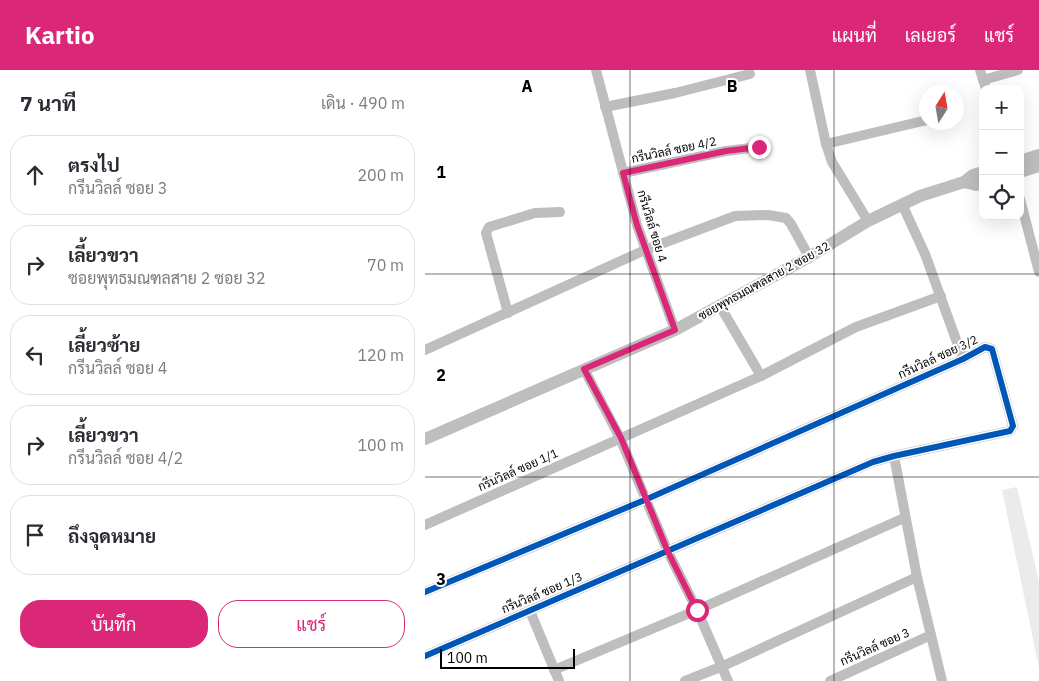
<!DOCTYPE html>
<html lang="th">
<meta charset="utf-8">
<style>
body{margin:0;font-family:"IBM Plex Sans",Sarabun,sans-serif;background:#f7f7f7;color:#2b2b33}
.controls{position:absolute;right:15px;top:15px;display:grid;overflow:hidden;border-radius:10px;box-shadow:0 5px 20px #0002}
.controls button{width:45px;height:45px;display:grid;place-items:center;padding:0;border:0;border-bottom:1px solid #e1e1e2;background:#fff;color:#2b2b33;font:25px sans-serif}
.compass{position:absolute;left:494px;top:15px;width:45px;height:45px;border-radius:50%;background:#fff;box-shadow:0 5px 20px #0002;rotate:11deg}
.scale{position:absolute;left:15px;bottom:12px;width:135px;box-sizing:border-box;padding-left:5px;border:2px solid #000;border-top:0;font-size:14px;line-height:18px;white-space:nowrap;color:#000;-webkit-text-stroke:4px #fff;paint-order:stroke}
.stop{position:absolute;width:15px;height:15px;margin:-11px;border:4px solid #db2777;border-radius:50%;background:#fff}
.stop.end{background:#db2777;border-color:#fff;box-shadow:0 1px 5px #0008}
.list{margin:0;padding:0;list-style:none}
h2{display:flex;justify-content:space-between;align-items:center;height:65px;margin:0;padding:0 20px;font-size:21px}
h2 small{font-size:16px;font-weight:400;color:#7c7c81}
.list li{display:grid;grid-template-columns:32px 1fr auto;gap:15px;align-items:center;box-sizing:border-box;height:80px;margin:0 10px 10px;padding:0 10px;border:1px solid #e1e1e2;border-radius:20px}
.list b{display:block;font-size:19px;white-space:nowrap}
.list p{margin:0;font-size:16px;white-space:nowrap;color:#7c7c81}
.list em{font-size:16px;font-style:normal;color:#7c7c81}
.actions{display:flex;gap:10px;padding:15px 20px}
.actions a{flex:1;padding:11px 0;border:1px solid #db2777;border-radius:20px;text-align:center;font-size:18px;color:#db2777}
.actions .main{background:#db2777;color:#fff}
.icon{flex:none;width:28px;height:28px;fill:none;stroke:currentColor;stroke-width:2;stroke-linecap:round;stroke-linejoin:round}
.map{position:relative;flex:none;width:614px;height:611px;overflow:hidden}
header{display:flex;align-items:center;gap:30px;box-sizing:border-box;height:70px;padding:0 25px;background:#db2777;color:#fff}
header strong{font-size:24px}
nav{display:flex;gap:28px;margin-inline-start:auto;font-size:18px}
main{display:flex}
aside{flex:1;background:#fff}
.map>svg:first-child{display:block}
.green{fill:#ebebeb}
.lines{fill:none;stroke-linecap:round;stroke-linejoin:round}
.minor{stroke:#bebebe;stroke-width:10}
.tertiary{stroke:#bebebe;stroke-width:12}
.cycleway-casing{stroke:#fff;stroke-width:9}
.cycleway{stroke:#0057b8;stroke-width:6}
.route{stroke:#db2777;stroke-width:6}
.grid{fill:none;stroke:#000;stroke-width:1;stroke-opacity:0.55}
.labels{text-anchor:middle;stroke-width:4;stroke-linejoin:round;paint-order:stroke}
.street-label{font-size:12px;fill:#000;stroke:#fff}
.grid-label{font-size:16px;text-anchor:middle;font-weight:bold;fill:#000;stroke:#fff;stroke-width:4;stroke-linejoin:round;paint-order:stroke}
</style>
<header>
<strong>Kartio</strong>
<nav><a>แผนที่</a><a>เลเยอร์</a><a>แชร์</a></nav>
</header>
<main>
<aside>
<h2>7 นาที<small>เดิน · 490 m</small></h2>
<ul class="list">
<li><svg class="icon" aria-label="ahead" viewBox="0 0 24 24"><path d="M12 20V5M6 11l6-6 6 6"/></svg><div><b>ตรงไป</b><p>กรีนวิลล์ ซอย 3</p></div><em>200 m</em></li>
<li><svg class="icon" aria-label="right" viewBox="0 0 24 24"><path d="M7 20v-9h11M14 6l5 5-5 5"/></svg><div><b>เลี้ยวขวา</b><p>ซอยพุทธมณฑลสาย 2 ซอย 32</p></div><em>70 m</em></li>
<li><svg class="icon" aria-label="left" viewBox="0 0 24 24"><path d="M17 20v-9H6M10 6l-5 5 5 5"/></svg><div><b>เลี้ยวซ้าย</b><p>กรีนวิลล์ ซอย 4</p></div><em>120 m</em></li>
<li><svg class="icon" aria-label="right" viewBox="0 0 24 24"><path d="M7 20v-9h11M14 6l5 5-5 5"/></svg><div><b>เลี้ยวขวา</b><p>กรีนวิลล์ ซอย 4/2</p></div><em>100 m</em></li>
<li><svg class="icon" aria-label="arrive" viewBox="0 0 24 24"><path d="M6 21V4h12l-3 4 3 4H6"/></svg><div><b>ถึงจุดหมาย</b></div></li>
</ul>
<div class="actions"><a class="main">บันทึก</a><a>แชร์</a></div>
</aside>
<div class="map">
<svg width="614" height="611" viewBox="0 0 614 611">
<rect width="100%" height="100%" fill="#fff"/>
<!-- green -->
<path class="green" d="M 592,417 L 614,512 L 614,598 L 577,420 Z"/>
<g class="lines">
<!-- minor -->
<g class="minor">
<path d="M 171,0 L 212,155 L 250,260"/>
<path d="M 385,0 L 401,74 L 407,92 L 443,151"/>
<path d="M 555,0 L 561,19"/>
<path d="M 558,10 L 593,0"/>
<path d="M 180,37 L 250,23 L 325,4"/>
<path d="M 401,74 L 502,50"/>
<path d="M 198,103 L 301,81 L 334,77"/>
<path d="M 595,129 L 614,202"/>
<path d="M 477,134 L 500,184 L 538,289"/>
<path d="M 295,236 L 336,306"/>
<path d="M 83,243 L 61,163 L 64,157 L 110,143 L 135,142"/>
<path d="M 0,280 L 220,180 L 310,146 L 343,145 L 361,148 L 366,154 L 384,187"/>
<path d="M 159,299 L 195,368 L 243,482 L 272,540 L 303,611"/>
<path d="M 469,386 L 492,507 L 517,611"/>
<path d="M 0,455 L 336,306 L 431,257 L 516,226"/>
<path d="M 0,522 L 222,429 L 538,289 L 560,277 L 567,279 L 588,356 L 585,361 L 469,386 L 448,392 L 0,586"/>
<path d="M 105,541 L 134,611"/>
<path d="M 129,600 L 272,540 L 479,448"/>
<path d="M 260,611 L 298,596 L 492,507"/>
<path d="M 405,611 L 506,565"/>
</g>
<!-- tertiary -->
<g class="tertiary">
<path d="M 595,91 L 614,85"/>
<path d="M 595,102 L 614,96"/>
<path d="M 539,112 L 551,115 L 558,113"/>
<path d="M 0,369 L 250,260 L 384,187 L 443,151 L 495,126 L 539,112 L 548,105 L 558,102"/>
</g>
<!-- cycleway casing -->
<g class="cycleway-casing">
<path id="cycleway" d="M 0,522 L 222,429 L 538,289 L 560,277 L 567,279 L 588,356 L 585,361 L 469,386 L 448,392 L 0,586"/>
</g>
<!-- cycleway -->
<use href="#cycleway" class="cycleway"/>
</g>
<g class="lines">
<!-- route -->
<path class="route" d="M 272,540 L 243,482 L 196,368 L 159,299 L 250,260 L 212,155 L 198,103 L 301,81 L 334,77"/>
</g>
<!-- grid -->
<path class="grid" d="M 205,0 L 205,611M 409,0 L 409,611M 0,204 L 614,204M 0,407 L 614,407"/>
<g class="labels">
<!-- street labels -->
<g class="street-label">
<text transform="translate(249 80) rotate(-12)" y="4">กรีนวิลล์ ซอย 4/2</text>
<text transform="translate(227 156) rotate(73)" y="4">กรีนวิลล์ ซอย 4</text>
<text transform="translate(339 211) rotate(-29)" y="4">ซอยพุทธมณฑลสาย 2 ซอย 32</text>
<text transform="translate(513 287) rotate(-25)" y="4">กรีนวิลล์ ซอย 3/2</text>
<text transform="translate(93 400) rotate(-24)" y="4">กรีนวิลล์ ซอย 1/1</text>
<text transform="translate(117 523) rotate(-23)" y="4">กรีนวิลล์ ซอย 1/3</text>
<text transform="translate(450 577) rotate(-24)" y="4">กรีนวิลล์ ซอย 3</text>
</g>
</g>
<g class="grid-label">
<text x="102" y="22">A</text>
<text x="307" y="22">B</text>
<text x="16" y="108">1</text>
<text x="16" y="311">2</text>
<text x="16" y="515">3</text>
</g>
</svg>
<div class="controls">
<button>+</button>
<button>−</button>
<button><svg class="icon" aria-label="locate" viewBox="0 0 24 24"><circle cx="12" cy="12" r="6"/><path d="M12 2v4M12 18v4M2 12h4M18 12h4"/></svg></button>
</div>
<svg class="compass" viewBox="-18 -18 36 36"><path d="M0-13l5 13h-10z" fill="#e53935"/><path d="M0 13l5-13h-10z" fill="#7c7c81"/></svg>
<div class="scale">100 m</div>
<div class="stop" style="left:272px;top:540px"></div>
<div class="stop end" style="left:334px;top:77px"></div>
</div>
</main>
